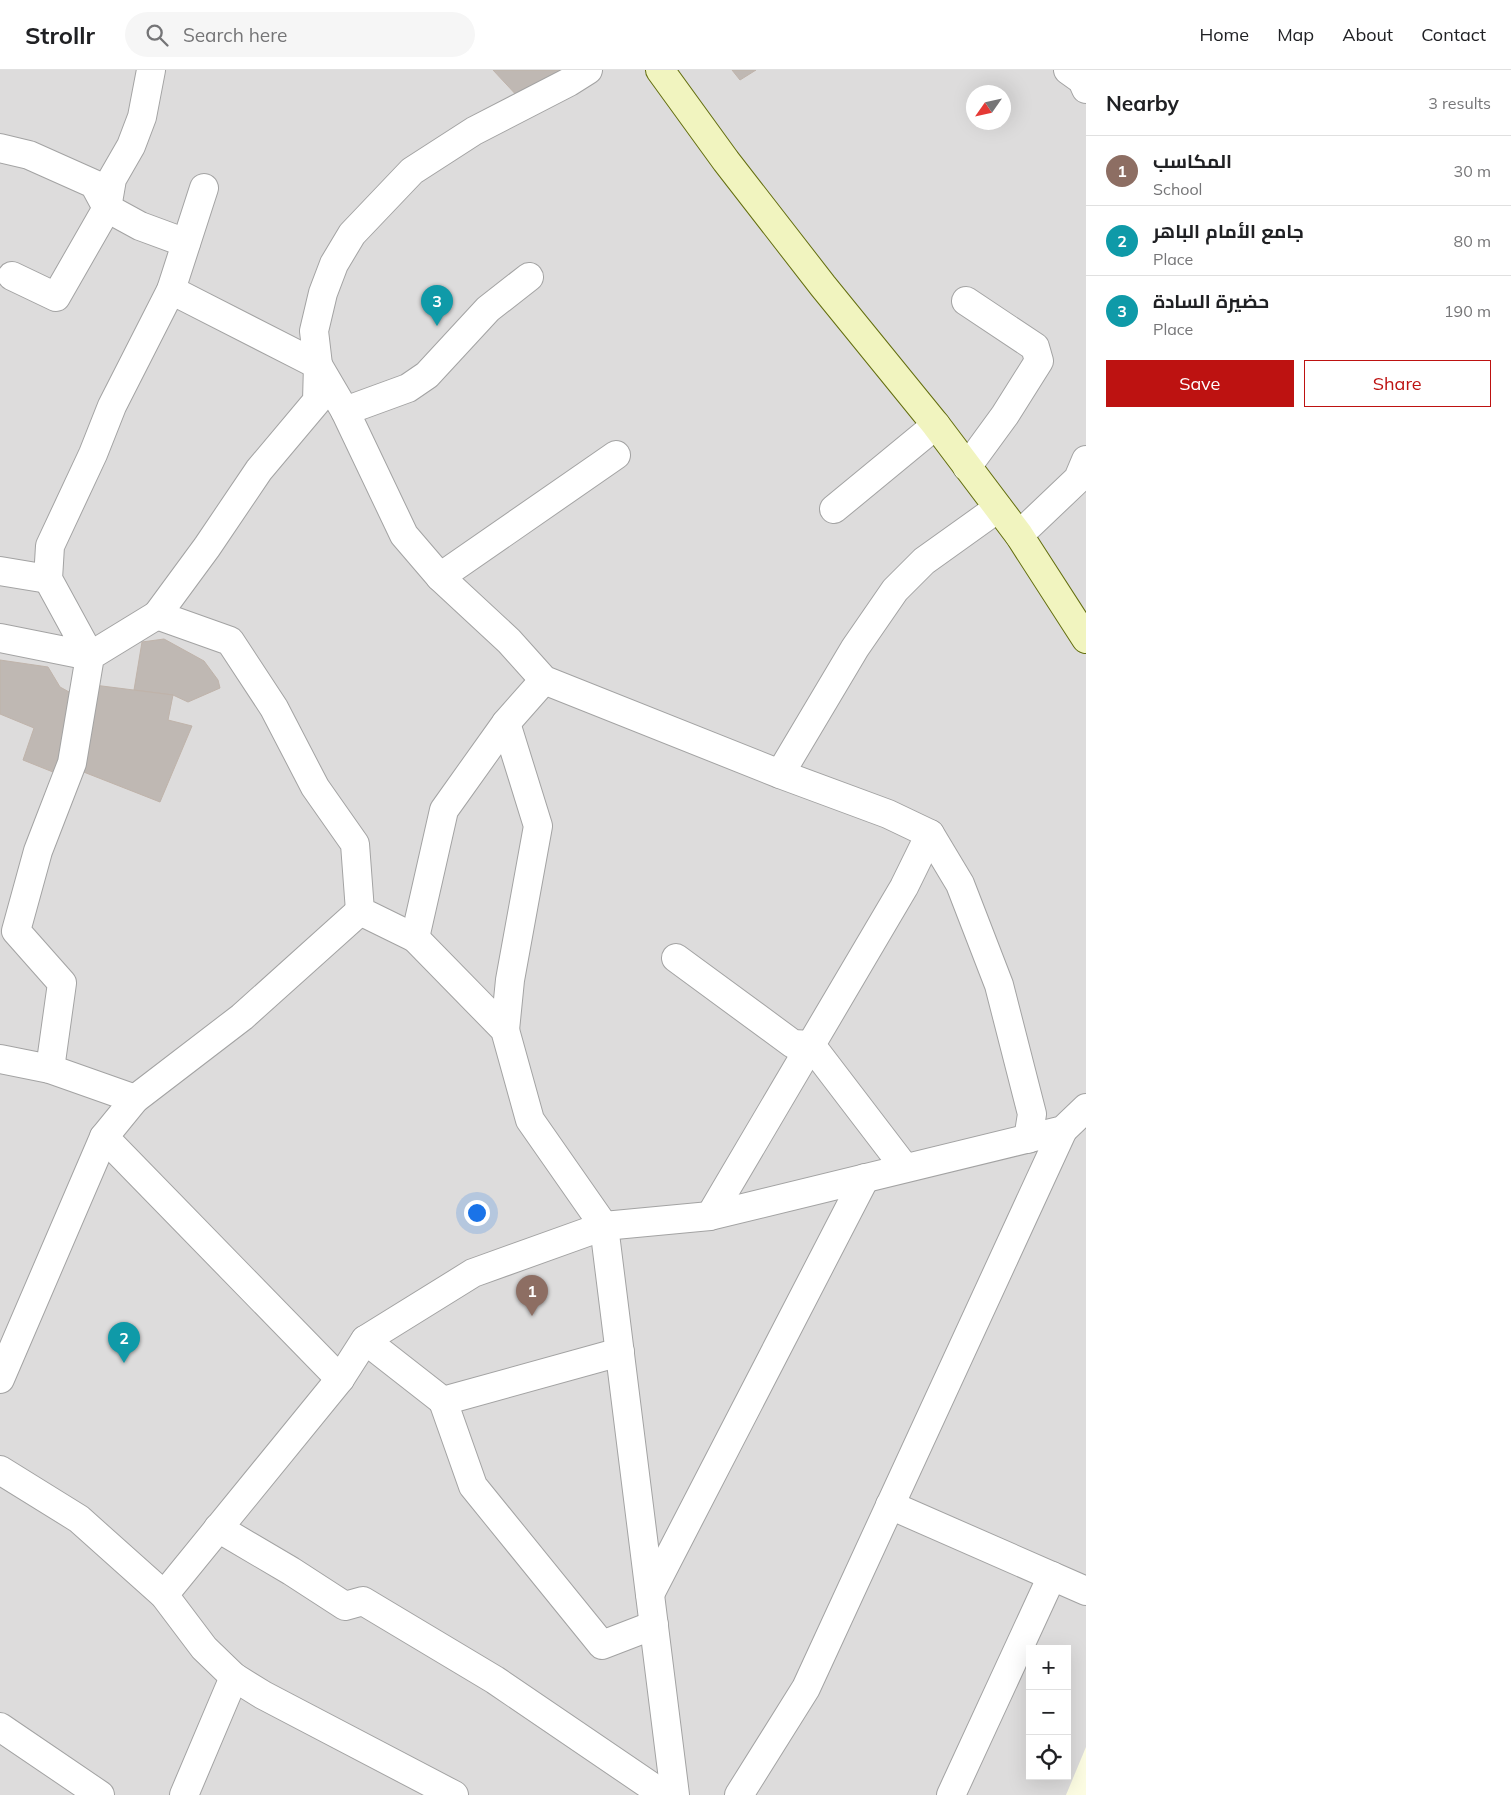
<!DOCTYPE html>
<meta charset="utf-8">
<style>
body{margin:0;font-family:Mulish,Cairo,sans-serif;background:#f6f6f6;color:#202124}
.controls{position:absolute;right:15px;bottom:15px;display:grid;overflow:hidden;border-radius:0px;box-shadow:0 5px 20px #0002}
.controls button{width:45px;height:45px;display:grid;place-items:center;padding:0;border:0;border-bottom:1px solid #e0e0e0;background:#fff;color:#202124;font:25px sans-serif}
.compass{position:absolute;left:966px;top:15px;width:45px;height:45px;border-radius:50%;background:#fff;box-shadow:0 5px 20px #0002;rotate:236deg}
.you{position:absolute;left:476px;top:1142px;width:18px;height:18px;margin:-12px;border:4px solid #fff;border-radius:50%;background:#1a73e8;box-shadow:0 0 0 8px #1a73e833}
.badge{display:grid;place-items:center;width:32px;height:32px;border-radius:50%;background:#bd1211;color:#fff;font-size:16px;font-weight:700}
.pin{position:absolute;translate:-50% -41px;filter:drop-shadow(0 1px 2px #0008)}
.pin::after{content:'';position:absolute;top:26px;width:18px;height:15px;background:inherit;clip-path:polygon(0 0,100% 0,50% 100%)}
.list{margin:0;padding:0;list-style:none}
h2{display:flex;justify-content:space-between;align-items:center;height:65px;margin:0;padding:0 20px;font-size:21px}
h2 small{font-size:16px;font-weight:400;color:#757577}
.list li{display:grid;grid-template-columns:32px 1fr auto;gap:15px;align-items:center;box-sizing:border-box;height:70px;padding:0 20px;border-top:1px solid #e0e0e0}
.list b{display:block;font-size:19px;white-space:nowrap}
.list p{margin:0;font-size:16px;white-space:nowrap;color:#757577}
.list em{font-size:16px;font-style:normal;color:#757577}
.actions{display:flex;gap:10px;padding:15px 20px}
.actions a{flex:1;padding:11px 0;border:1px solid #bd1211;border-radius:0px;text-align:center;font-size:18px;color:#bd1211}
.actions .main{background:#bd1211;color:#fff}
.icon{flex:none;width:28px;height:28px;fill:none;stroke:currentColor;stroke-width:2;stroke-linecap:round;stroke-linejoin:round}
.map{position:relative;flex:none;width:1086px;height:1725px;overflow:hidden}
header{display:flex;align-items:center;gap:30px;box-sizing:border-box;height:70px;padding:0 25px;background:#fff;border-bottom:1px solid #e0e0e0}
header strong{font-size:24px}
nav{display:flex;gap:28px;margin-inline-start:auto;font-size:18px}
.search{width:350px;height:45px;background:#f6f6f6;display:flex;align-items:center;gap:12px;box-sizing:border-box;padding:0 18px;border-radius:28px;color:#757577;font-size:19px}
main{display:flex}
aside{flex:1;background:#fff}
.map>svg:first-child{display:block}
.residential{fill:#dddcdc;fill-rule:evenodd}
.education{fill:#fcfce2}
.building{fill:#bfb8b3;stroke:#bfb3aa}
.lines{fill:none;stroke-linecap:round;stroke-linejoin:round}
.street-casing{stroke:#a3a3a3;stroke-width:30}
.secondary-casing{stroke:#636e0e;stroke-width:30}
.street{stroke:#fff;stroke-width:28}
.secondary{stroke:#f1f4bf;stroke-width:28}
</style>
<header>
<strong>Strollr</strong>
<div class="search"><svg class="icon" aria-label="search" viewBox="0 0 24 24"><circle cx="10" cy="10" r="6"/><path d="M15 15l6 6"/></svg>Search here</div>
<nav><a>Home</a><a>Map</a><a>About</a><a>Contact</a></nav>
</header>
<main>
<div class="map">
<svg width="1086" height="1725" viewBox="0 0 1086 1725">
<rect width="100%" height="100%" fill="#efece6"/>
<!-- residential -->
<path class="residential" d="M 0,0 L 1086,0 L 1086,1725 L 0,1725 ZM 974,22 L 1004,22 L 1004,52 L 974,52 ZM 1030,1579 L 1067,1579 L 1067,1706 L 1030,1706 Z"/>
<!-- education -->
<path class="education" d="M 1086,1677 L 1086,1725 L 1066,1725 Z"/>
<!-- building -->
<g class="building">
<path d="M 493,0 L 563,0 L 520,29 Z"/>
<path d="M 732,0 L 756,0 L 740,10 Z"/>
<path d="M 164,569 L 204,591 L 218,610 L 220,618 L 188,632 L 173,625 L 134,620 L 142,572 Z"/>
<path d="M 0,590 L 48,597 L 60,617 L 80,628 L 58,704 L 23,690 L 34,658 L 0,644 Z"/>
<path d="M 94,615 L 173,625 L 168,650 L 192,656 L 160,732 L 76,699 Z"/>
</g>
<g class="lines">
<!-- street casing -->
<g class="street-casing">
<g id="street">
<path d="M 588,0 L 569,12 L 474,61 L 412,101 L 352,164 L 334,194 L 323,223 L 314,261 L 318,295 L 317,331 L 259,400 L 207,477 L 157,545 L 230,571 L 274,638 L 315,717 L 355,774 L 360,841 L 415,868 L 505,960 L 530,1050 L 604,1156 L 675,1725"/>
<path d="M 1068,0 L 1082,10 L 1086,19"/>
<path d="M 0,78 L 29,85 L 94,114 L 107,138 L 140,156 L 186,173"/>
<path d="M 12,206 L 56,227 L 107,138 L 112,109 L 131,76 L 142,47 L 151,0"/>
<path d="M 171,220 L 318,295 L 345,341 L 404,465 L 440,507 L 509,571 L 544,610 L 780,704 L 888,744 L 930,764 L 960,814 L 999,915 L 1032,1044 L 1028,1069"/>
<path d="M 966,231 L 1035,277 L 1039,291 L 1005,345 L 967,397"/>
<path d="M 345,341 L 408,318 L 427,305 L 488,239 L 529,207"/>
<path d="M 834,439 L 936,355"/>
<path d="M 1019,465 L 1078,409 L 1086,390"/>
<path d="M 0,501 L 48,509"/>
<path d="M 440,507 L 616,385"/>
<path d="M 0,568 L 90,586 L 48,509 L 50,476 L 93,384 L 112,336 L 171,220 L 204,118"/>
<path d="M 780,704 L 855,578 L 895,520 L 924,491 L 998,438"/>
<path d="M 415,868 L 444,740 L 506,653 L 544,610"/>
<path d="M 676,888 L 793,974 L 811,975 L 905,1098"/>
<path d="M 505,960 L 510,910 L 538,756 L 506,653"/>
<path d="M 0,989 L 50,999 L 135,1029 L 242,947 L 360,841"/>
<path d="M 50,999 L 62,913 L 16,861 L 38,781 L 72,693 L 90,586 L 157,545"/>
<path d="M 104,1067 L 340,1309"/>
<path d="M 710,1146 L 904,817 L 930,764"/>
<path d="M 365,1270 L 443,1331 L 620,1282"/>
<path d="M 0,1309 L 104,1067 L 135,1029"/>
<path d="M 443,1331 L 473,1416 L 602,1575 L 654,1555"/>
<path d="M 0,1400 L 79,1449 L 164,1525 L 204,1578 L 234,1607 L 263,1625 L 454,1725"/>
<path d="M 890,1435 L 1086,1521"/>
<path d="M 218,1458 L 291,1501 L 345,1536 L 363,1531 L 495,1610 L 664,1725"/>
<path d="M 650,1524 L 865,1108"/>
<path d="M 164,1525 L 340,1309 L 365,1270 L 473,1203 L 604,1156 L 710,1146 L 1063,1060 L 1086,1038"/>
<path d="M 0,1657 L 100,1725"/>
<path d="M 184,1725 L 234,1607"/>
<path d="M 739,1725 L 806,1618 L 1063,1060"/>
<path d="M 951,1725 L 1052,1506"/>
</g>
</g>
<!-- secondary casing -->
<g class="secondary-casing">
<path id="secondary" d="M 660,0 L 726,91 L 823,216 L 936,355 L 1019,465 L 1086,569"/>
</g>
<!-- street -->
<use href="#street" class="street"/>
<!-- secondary -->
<use href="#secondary" class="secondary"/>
</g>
</svg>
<div class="controls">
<button>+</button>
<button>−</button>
<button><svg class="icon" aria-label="locate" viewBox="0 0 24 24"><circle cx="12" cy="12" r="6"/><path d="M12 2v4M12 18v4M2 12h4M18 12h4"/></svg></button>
</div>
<svg class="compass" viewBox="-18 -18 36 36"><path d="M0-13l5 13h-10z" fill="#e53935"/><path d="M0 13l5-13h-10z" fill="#757577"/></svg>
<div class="you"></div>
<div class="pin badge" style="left:532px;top:1246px;background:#8d6e63">1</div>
<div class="pin badge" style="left:124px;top:1293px;background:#0f9aa8">2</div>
<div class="pin badge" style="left:437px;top:256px;background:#0f9aa8">3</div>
</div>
<aside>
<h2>Nearby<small>3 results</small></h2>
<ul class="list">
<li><span class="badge" style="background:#8d6e63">1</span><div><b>المكاسب</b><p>School</p></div><em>30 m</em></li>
<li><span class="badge" style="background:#0f9aa8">2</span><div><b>جامع الأمام الباهر</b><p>Place</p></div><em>80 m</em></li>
<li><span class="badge" style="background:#0f9aa8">3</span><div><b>حضيرة السادة</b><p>Place</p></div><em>190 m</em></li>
</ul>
<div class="actions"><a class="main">Save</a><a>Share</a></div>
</aside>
</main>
